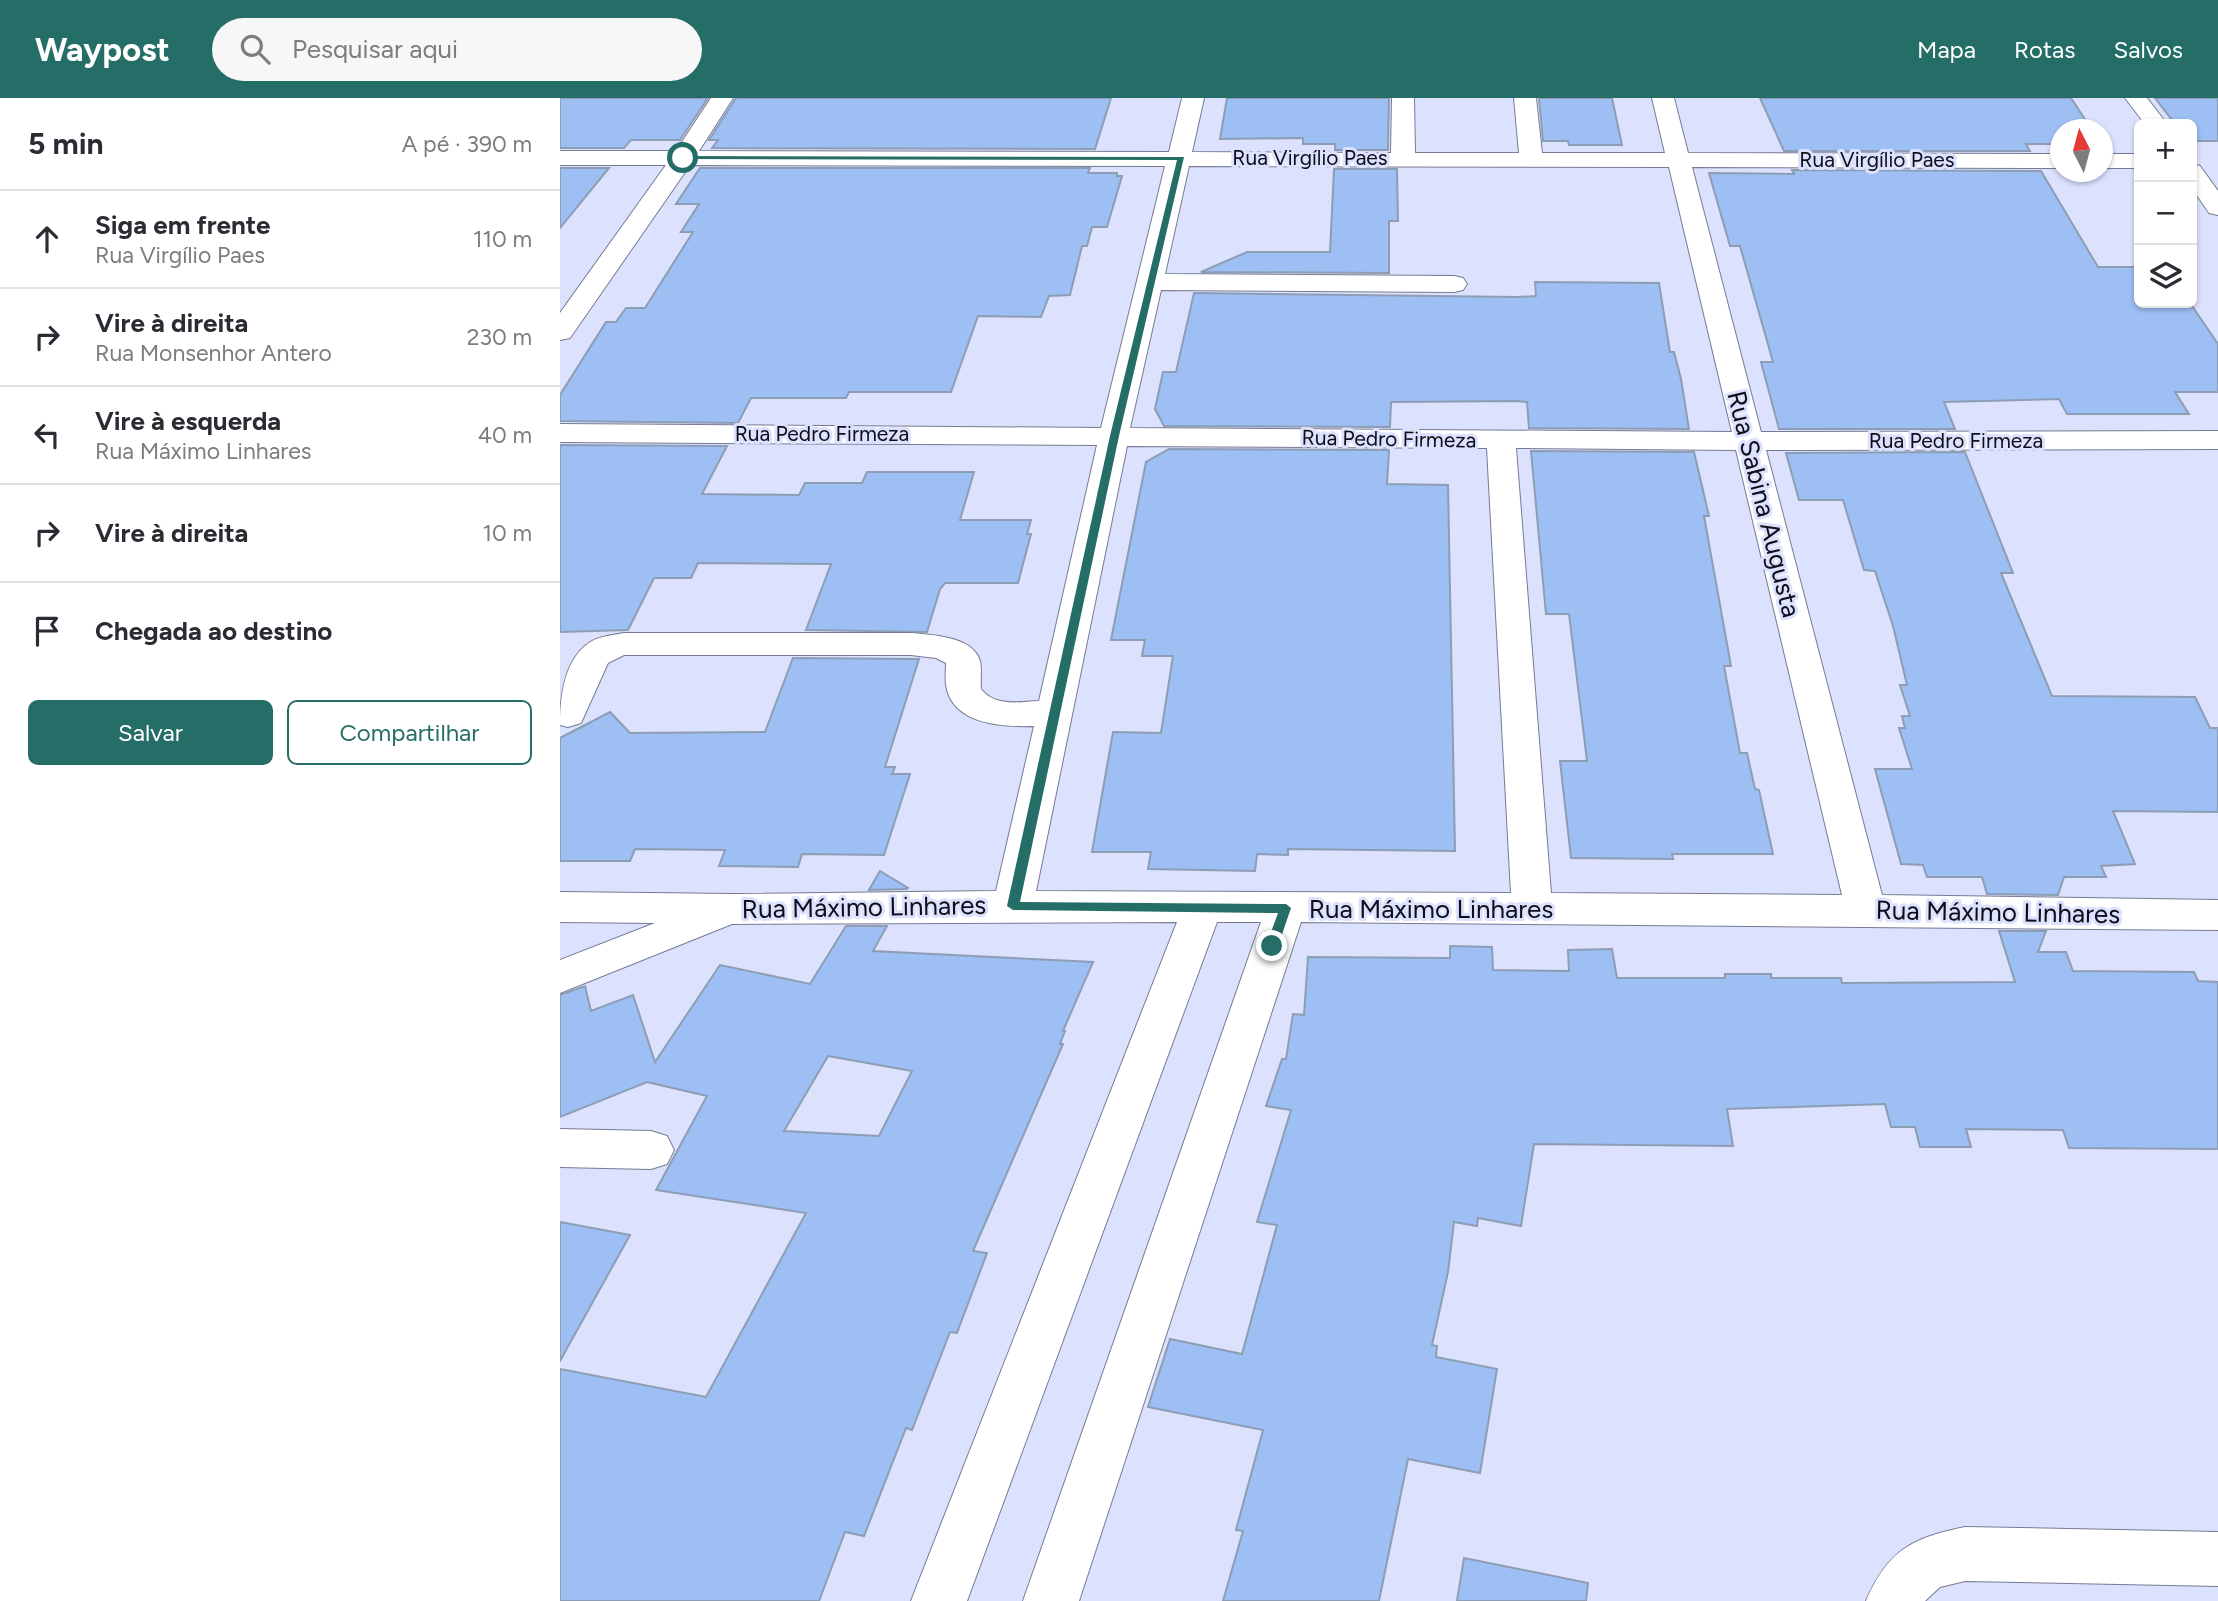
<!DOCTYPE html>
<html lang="pt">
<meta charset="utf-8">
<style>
body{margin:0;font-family:Figtree,sans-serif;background:#f7f7f7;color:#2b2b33}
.controls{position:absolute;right:21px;top:21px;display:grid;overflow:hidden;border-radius:10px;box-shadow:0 2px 5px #0004}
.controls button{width:63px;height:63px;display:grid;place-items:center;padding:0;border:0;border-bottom:2px solid #e1e1e2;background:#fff;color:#2b2b33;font:35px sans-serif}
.compass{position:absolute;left:1490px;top:21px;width:63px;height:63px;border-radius:50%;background:#fff;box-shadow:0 2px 5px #0004;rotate:354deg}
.stop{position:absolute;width:21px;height:21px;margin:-16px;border:5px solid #256e67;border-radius:50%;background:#fff}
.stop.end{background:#256e67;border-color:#fff;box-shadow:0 2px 7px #0008}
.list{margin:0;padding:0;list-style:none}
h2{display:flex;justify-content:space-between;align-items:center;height:91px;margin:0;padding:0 28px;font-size:30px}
h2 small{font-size:23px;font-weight:400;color:#7c7c81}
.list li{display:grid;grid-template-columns:46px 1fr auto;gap:21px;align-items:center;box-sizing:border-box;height:98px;padding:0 28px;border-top:2px solid #e1e1e2}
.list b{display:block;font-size:26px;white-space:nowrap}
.list p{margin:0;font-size:23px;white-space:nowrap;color:#7c7c81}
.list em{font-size:23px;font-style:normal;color:#7c7c81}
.actions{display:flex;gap:14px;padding:21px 28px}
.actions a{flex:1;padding:16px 0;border:2px solid #256e67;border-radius:10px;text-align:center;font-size:24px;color:#256e67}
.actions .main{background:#256e67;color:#fff}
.icon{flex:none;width:38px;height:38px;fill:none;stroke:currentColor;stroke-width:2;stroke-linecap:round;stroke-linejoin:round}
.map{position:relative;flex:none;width:1658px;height:1503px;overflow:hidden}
header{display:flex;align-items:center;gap:42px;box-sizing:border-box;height:98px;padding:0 35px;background:#256e67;color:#fff}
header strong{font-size:33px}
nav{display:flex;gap:38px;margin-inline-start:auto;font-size:24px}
.search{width:490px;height:63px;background:#f7f7f7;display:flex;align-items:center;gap:18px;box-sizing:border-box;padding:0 24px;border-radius:38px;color:#7c7c81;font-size:26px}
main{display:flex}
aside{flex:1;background:#fff}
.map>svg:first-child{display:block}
.building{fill:#9dbff4;stroke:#8d9db4;stroke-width:2;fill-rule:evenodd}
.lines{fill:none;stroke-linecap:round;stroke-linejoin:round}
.minor-casing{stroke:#767b94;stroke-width:2}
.minor{fill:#fff;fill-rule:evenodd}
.route{fill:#256e67}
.labels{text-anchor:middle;stroke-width:6;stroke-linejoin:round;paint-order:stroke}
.far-street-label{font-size:21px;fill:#0d0e17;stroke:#dce1fd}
.street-label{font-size:26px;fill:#0d0e17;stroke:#dce1fd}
</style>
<header>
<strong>Waypost</strong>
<div class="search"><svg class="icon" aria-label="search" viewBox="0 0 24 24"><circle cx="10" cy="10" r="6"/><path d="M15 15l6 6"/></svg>Pesquisar aqui</div>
<nav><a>Mapa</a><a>Rotas</a><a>Salvos</a></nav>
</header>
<main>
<aside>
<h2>5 min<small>A pé · 390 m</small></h2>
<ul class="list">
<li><svg class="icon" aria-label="ahead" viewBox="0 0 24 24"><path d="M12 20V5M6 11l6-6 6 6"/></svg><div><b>Siga em frente</b><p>Rua Virgílio Paes</p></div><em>110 m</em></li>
<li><svg class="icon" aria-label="right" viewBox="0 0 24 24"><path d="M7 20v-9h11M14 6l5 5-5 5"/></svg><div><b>Vire à direita</b><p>Rua Monsenhor Antero</p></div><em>230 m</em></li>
<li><svg class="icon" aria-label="left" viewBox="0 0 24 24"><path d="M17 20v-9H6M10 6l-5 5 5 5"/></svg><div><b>Vire à esquerda</b><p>Rua Máximo Linhares</p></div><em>40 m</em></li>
<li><svg class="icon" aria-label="right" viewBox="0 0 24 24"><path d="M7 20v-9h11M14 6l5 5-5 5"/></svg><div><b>Vire à direita</b></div><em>10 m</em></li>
<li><svg class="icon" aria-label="arrive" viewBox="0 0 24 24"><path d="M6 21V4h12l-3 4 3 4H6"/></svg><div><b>Chegada ao destino</b></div></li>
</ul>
<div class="actions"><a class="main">Salvar</a><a>Compartilhar</a></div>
</aside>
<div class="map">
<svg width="1658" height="1503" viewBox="0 0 1658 1503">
<rect width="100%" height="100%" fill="#dce1fd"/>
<!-- building -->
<g class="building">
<path d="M 0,0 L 148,0 L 120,42 L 71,42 L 64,50 L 0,50 Z"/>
<path d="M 176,0 L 551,0 L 535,51 L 152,50 L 158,42 L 149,42 Z"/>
<path d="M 667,0 L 829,0 L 828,52 L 775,52 L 775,46 L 743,46 L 743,40 L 660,41 Z"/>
<path d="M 979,0 L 1052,0 L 1062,47 L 1009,47 L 1008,43 L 983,43 Z"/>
<path d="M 1200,0 L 1511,0 L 1532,32 L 1501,32 L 1501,46 L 1466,46 L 1470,53 L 1224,53 Z"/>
<path d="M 1595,0 L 1658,0 L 1658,43 L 1632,43 L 1632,26 L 1615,26 Z"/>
<path d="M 0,70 L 49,70 L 0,130 Z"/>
<path d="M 140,70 L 530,70 L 528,75 L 557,75 L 557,78 L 562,78 L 547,129 L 532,129 L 527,148 L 522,148 L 510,197 L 489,198 L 481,219 L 418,218 L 391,294 L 289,294 L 286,300 L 191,300 L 178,325 L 0,323 L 0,297 L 46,224 L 56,224 L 66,210 L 85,210 L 133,134 L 121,134 L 139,106 L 116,106 Z"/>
<path d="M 774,71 L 837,71 L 838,123 L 829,123 L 829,175 L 641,174 L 687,154 L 770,154 Z"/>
<path d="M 1232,72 L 1481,73 L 1538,169 L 1579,169 L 1579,205 L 1630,205 L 1658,246 L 1658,294 L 1615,294 L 1629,316 L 1507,316 L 1499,301 L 1384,304 L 1395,331 L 1219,331 L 1201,264 L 1213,264 L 1180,148 L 1170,148 L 1149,75 L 1234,76 Z"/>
<path d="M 975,184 L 1099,185 L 1110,254 L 1114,254 L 1121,281 L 1129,331 L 969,330 L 967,304 L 958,303 L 831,304 L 830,329 L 604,328 L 595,311 L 603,274 L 616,274 L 634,195 L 957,199 L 976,198 Z"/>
<path d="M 0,347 L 167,348 L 142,396 L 239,397 L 245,385 L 302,385 L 307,374 L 414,374 L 400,422 L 471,422 L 467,436 L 471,436 L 458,485 L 385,485 L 380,491 L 367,534 L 246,532 L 271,466 L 138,465 L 131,480 L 94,480 L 68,532 L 0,534 Z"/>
<path d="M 609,351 L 829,352 L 827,386 L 888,387 L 895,753 L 728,751 L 728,757 L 697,756 L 695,773 L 588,771 L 591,754 L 532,754 L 553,634 L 601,635 L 613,558 L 582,558 L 585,542 L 551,542 L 586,364 Z"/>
<path d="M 971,353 L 1134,354 L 1149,418 L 1144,418 L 1171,568 L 1164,568 L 1180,655 L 1187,655 L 1195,691 L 1199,692 L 1213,756 L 1112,756 L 1113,761 L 1011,760 L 1000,663 L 1027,663 L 1009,516 L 986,516 Z"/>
<path d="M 1405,354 L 1453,475 L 1441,475 L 1492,598 L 1635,599 L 1650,630 L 1658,630 L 1658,714 L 1553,713 L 1575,766 L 1541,768 L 1546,779 L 1504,779 L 1498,797 L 1427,796 L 1422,779 L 1367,779 L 1363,767 L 1341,766 L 1315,671 L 1352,671 L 1339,630 L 1345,630 L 1342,618 L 1350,618 L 1340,587 L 1347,587 L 1333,528 L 1315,473 L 1304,472 L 1283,402 L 1239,402 L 1226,355 Z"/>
<path d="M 233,560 L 359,561 L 325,669 L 335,669 L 332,676 L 350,676 L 324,757 L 242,756 L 238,769 L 159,768 L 165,752 L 75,751 L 70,763 L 0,763 L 0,640 L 50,614 L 70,635 L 205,634 Z"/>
<path d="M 320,773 L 348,790 L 347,791 L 309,792 Z"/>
<path d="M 286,828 L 327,828 L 313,853 L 533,864 L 503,933 L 505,933 L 500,946 L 503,946 L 413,1153 L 427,1155 L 397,1235 L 390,1234 L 352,1332 L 346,1330 L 304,1438 L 285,1434 L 259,1503 L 0,1503 L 0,1271 L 146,1299 L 246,1115 L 96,1092 L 147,998 L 87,984 L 0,1019 L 0,897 L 25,888 L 31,913 L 73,897 L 95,964 L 160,867 L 250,886 ZM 268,958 L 352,973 L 319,1038 L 224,1033 Z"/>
<path d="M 1439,833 L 1486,833 L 1478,854 L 1506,854 L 1513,873 L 1634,874 L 1638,883 L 1658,884 L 1658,1051 L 1509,1050 L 1503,1032 L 1406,1031 L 1411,1049 L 1360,1049 L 1355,1029 L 1331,1029 L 1325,1006 L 1167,1011 L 1173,1048 L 974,1046 L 961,1128 L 918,1120 L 917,1128 L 894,1124 L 888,1174 L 872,1247 L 877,1248 L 876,1259 L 937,1271 L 920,1375 L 848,1361 L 819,1503 L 663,1503 L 683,1433 L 676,1432 L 703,1332 L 588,1309 L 610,1241 L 682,1256 L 717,1127 L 697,1124 L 731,1012 L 706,1008 L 722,961 L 726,961 L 733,916 L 744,917 L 748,859 L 890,860 L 890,848 L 932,849 L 933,872 L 1009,873 L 1008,852 L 1052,851 L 1057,880 L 1165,880 L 1165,876 L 1211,876 L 1211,880 L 1281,880 L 1282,885 L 1455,884 Z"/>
<path d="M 0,1124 L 70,1137 L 0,1263 Z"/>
<path d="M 904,1460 L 1028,1485 L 1026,1503 L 897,1503 Z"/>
</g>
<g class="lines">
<!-- minor casing -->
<g class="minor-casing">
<g id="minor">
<path d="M 151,0 L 173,0 L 139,53 L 609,54 L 622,0 L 644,0 L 632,54 L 831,55 L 832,0 L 854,0 L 855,55 L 959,55 L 954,0 L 976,0 L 982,55 L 1105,55 L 1092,0 L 1114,0 L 1128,55 L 1500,56 L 1500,70 L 1132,69 L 1201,334 L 1658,333 L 1658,351 L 1206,352 L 1322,797 L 1658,802 L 1658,832 L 741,824 L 519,1503 L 463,1503 L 701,824 L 657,824 L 407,1503 L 351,1503 L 617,824 L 172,826 L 0,895 L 0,862 L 95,825 L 0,824 L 0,794 L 174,796 L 436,793 L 474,628 C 443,629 392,627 386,587 C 385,580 386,572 386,565 L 376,560 L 351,557 L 64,557 L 48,565 L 21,625 L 8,629 L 0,627 C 0,599 4,559 32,543 C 41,538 54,537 64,535 L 351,535 C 372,537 413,538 420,563 C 422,572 420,582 421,591 C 435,609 459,604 479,603 L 537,347 L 0,344 L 0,326 L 541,330 L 605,68 L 130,67 L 10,240 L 0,242 L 0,215 L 106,67 L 0,67 L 0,53 L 116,53 ZM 629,68 L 1109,69 L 1172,334 L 570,330 L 601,192 L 894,194 L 903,192 L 907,186 L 903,180 L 894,178 L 605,176 ZM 567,348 L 927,350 L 951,795 L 476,793 ZM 956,350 L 1176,352 L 1282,797 L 991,795 Z"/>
<path d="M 1565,0 L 1587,0 L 1607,26 L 1585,26 Z"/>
<rect x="1542" y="56" width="37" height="14"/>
<path d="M 1632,66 L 1640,68 L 1658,93 L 1658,117 L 1649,115 L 1632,90 Z"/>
<path d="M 0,1031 L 91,1033 L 107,1038 L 114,1052 L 107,1066 L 91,1071 L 0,1069 Z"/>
<path d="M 1405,1429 L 1658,1434 L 1658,1488 L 1405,1483 L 1380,1489 L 1365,1503 L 1306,1503 C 1328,1452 1352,1440 1405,1429 Z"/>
</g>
</g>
<!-- minor -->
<use href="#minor" class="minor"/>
</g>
<!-- route -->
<path class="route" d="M 123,58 L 624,59 L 559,338 L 460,804 L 726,806 L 731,810 L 717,851 L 712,853 L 706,848 L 718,815 L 453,812 L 447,808 L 550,338 L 617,62 L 121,61 Z"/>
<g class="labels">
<!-- far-street labels -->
<g class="far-street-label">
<text x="750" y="67">Rua Virgílio Paes</text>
<text x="1317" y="69">Rua Virgílio Paes</text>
<text x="262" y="343">Rua Pedro Firmeza</text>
<text transform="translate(829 341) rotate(1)" y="7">Rua Pedro Firmeza</text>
<text x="1396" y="350">Rua Pedro Firmeza</text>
</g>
<!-- street labels -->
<g class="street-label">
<text transform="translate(1204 406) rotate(76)" y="9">Rua Sabina Augusta</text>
<text transform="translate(304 809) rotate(-1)" y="9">Rua Máximo Linhares</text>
<text x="871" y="820">Rua Máximo Linhares</text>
<text transform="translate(1438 814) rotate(1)" y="9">Rua Máximo Linhares</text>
</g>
</g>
</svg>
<div class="controls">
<button>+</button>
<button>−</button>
<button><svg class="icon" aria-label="layers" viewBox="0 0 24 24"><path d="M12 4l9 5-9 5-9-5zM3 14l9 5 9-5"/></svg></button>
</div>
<svg class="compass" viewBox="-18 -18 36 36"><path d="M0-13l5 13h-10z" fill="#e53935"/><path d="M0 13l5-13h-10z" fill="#7c7c81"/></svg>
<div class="stop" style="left:123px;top:60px"></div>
<div class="stop end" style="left:712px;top:848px"></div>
</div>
</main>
